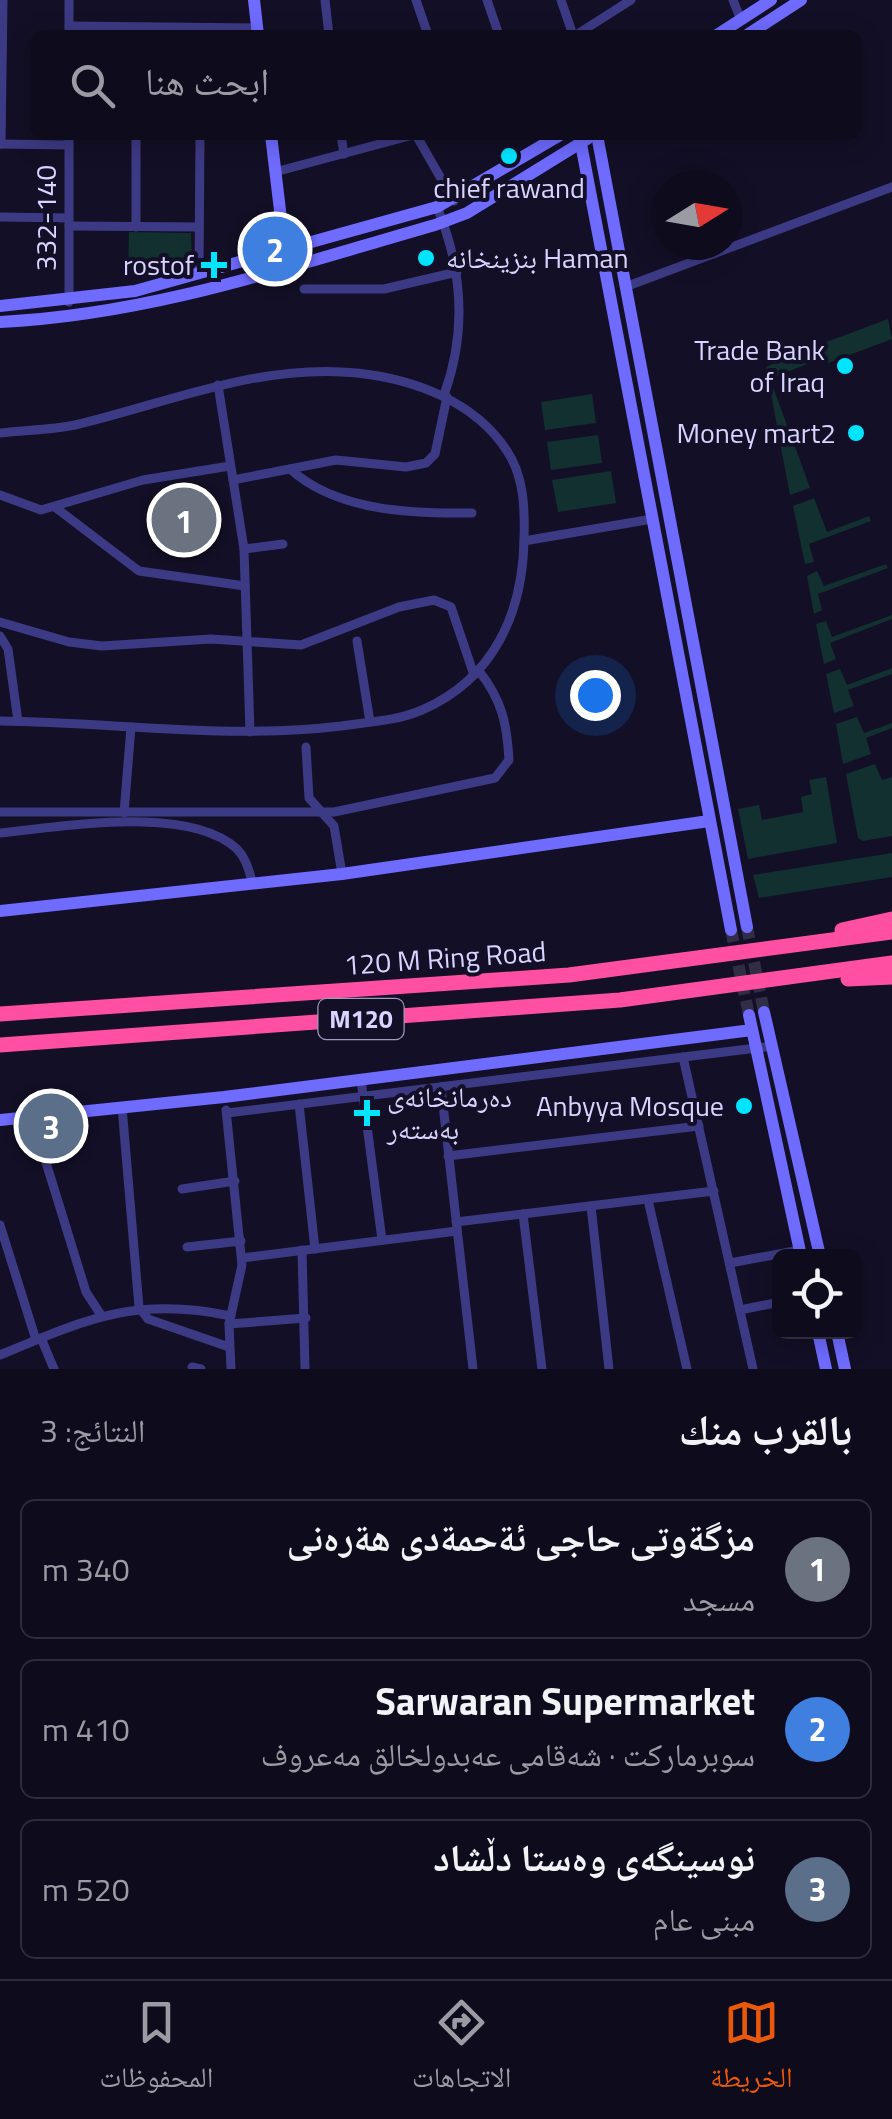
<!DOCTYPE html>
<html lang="ar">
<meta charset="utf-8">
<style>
body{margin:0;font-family:"Titillium Web","Noto Naskh Arabic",sans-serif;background:#171425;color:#f1f3f6;direction:rtl}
.controls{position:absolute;right:30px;bottom:30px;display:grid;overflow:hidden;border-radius:15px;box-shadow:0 5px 25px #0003}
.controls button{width:90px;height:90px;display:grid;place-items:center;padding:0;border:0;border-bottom:2px solid #2e2b3b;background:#0e0b1c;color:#f1f3f6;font:50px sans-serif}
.compass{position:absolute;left:652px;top:170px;width:90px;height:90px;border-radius:50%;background:#0e0b1c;box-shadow:0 5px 25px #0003;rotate:79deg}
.you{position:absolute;left:595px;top:695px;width:35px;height:35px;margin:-25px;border:8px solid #fff;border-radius:50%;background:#1a73e8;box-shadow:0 0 0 15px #1a73e833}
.badge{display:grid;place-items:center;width:65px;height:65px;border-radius:50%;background:#ea580c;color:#fff;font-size:32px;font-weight:700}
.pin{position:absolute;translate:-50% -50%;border:5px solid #fff;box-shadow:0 2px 10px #0006}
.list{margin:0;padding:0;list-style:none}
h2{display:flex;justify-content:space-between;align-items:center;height:130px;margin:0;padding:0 40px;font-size:42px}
h2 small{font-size:32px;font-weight:400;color:#9b9ba3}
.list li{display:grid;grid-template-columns:65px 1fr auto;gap:30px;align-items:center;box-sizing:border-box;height:140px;margin:0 20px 20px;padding:0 20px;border:2px solid #2e2b3b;border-radius:15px}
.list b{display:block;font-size:38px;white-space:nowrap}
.list p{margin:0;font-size:32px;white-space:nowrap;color:#9b9ba3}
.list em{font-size:32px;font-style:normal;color:#9b9ba3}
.icon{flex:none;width:55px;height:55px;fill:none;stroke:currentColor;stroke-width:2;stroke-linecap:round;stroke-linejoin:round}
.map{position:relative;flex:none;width:892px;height:1369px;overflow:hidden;direction:ltr}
.search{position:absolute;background:#0e0b1c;box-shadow:0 5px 25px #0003;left:30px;right:30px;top:30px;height:110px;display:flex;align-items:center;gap:25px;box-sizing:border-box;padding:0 35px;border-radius:15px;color:#9b9ba3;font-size:38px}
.sheet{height:610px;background:#0e0b1c}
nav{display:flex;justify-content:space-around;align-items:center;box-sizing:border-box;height:140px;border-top:2px solid #2e2b3b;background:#0e0b1c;font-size:28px;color:#9b9ba3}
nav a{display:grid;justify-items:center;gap:5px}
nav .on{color:#ea580c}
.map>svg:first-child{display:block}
.green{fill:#12302f}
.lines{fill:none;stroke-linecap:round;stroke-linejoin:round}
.secondary-tunnel{stroke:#312d47;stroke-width:12;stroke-dasharray:12 6;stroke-linecap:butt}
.street{stroke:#3d3a85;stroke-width:9}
.secondary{stroke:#6f6bff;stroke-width:12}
.highway{stroke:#ff4fa3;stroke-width:15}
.poi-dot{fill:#00e5ff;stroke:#130f26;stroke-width:4}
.labels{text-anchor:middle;stroke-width:8;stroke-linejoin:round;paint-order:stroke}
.shield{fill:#130f26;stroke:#9e99be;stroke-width:2.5}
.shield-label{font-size:25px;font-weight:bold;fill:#d9d4ff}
.poi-label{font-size:28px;fill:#d9d4ff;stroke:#130f26;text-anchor:end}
.street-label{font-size:28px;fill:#d9d4ff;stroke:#130f26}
</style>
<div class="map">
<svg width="892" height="1369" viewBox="0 0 892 1369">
<rect width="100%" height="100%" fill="#130f26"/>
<!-- green -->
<g class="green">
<path d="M 129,232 L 191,233 L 192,261 L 128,273 Z"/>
<path d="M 888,319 L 892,339 L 828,363 L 821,344 Z"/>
<path d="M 807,349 L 812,362 L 770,379 L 788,428 L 778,431 L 766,367 Z"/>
<path d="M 592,394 L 596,423 L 545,430 L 541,402 Z"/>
<path d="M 598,435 L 602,463 L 551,470 L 547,442 Z"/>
<path d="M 792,438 L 810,488 L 790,495 L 780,443 Z"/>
<path d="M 611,471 L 616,503 L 558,512 L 552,480 Z"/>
<path d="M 814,498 L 827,532 L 869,516 L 871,521 L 809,544 L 814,562 L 805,564 L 793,506 Z"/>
<path d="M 886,564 L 888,568 L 818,594 L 822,610 L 814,614 L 807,576 L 817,571 L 824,586 Z"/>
<path d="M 892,615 L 892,619 L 830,643 L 836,659 L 824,664 L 816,624 L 826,621 L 832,637 Z"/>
<path d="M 892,668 L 892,674 L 848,690 L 854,706 L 834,713 L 826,674 L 840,669 L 847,685 Z"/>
<path d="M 857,717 L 864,733 L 892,723 L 892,728 L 866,738 L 871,754 L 843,764 L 836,724 Z"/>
<path d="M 875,764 L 882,780 L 892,777 L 892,836 L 863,841 L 858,838 L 846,774 Z"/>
<path d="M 826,777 L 837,843 L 748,859 L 738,809 L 759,805 L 762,820 L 803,812 L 801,797 L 812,794 L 809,780 Z"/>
<path d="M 892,853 L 892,877 L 759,898 L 753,875 Z"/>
</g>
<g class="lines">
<!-- secondary-tunnel -->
<g class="secondary-tunnel">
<path d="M 747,927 L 764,1012"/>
<path d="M 731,930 L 749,1015"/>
</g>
<!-- street -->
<g class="street">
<path d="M 69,0 L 69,35"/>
<path d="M 325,0 L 329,35"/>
<path d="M 416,0 L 428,35"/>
<path d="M 487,0 L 499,35"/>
<path d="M 561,0 L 573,35"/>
<path d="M 733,0 L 741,20"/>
<path d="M 69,26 L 257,28"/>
<path d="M 576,35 L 631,0"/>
<path d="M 69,135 L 69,302"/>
<path d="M 341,135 L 344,154"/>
<path d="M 416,135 L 454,201"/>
<path d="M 0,144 L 69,145"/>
<path d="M 1,144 L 3,0"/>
<path d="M 275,172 L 413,135"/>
<path d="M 437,207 C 463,270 467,332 444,395"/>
<path d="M 0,217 L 69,218"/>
<path d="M 69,226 L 199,227"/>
<path d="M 136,227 L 136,135"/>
<path d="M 199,274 L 200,135"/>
<path d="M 625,287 L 892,187"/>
<path d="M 304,289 L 384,289 L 457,272"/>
<path d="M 218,385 L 244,549 L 250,732"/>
<path d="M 0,433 C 25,430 51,430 75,425 C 168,403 259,363 357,373 C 413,379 475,401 507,451 C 524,476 525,509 524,539 C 523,612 494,679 422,710 C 397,721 368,722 341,726 C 227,740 114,722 0,721"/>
<path d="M 290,469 C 336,511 412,514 472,513"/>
<path d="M 233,480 L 336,460 L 406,467 L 426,463 L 435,454 L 447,397"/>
<path d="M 0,495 L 41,510 L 143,480 L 230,466"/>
<path d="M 56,508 L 139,571 L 245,586"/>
<path d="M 524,541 L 652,519"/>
<path d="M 244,549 L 283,544"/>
<path d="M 0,622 L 69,642 L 102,646 L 211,639 L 301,645 L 399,607 L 434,600 L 451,607 L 474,675"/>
<path d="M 0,636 L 8,649 L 18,721"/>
<path d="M 357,641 L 370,722"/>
<path d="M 306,747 L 309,798 L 334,826 L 342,874"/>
<path d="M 0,812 L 334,812 L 495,778 L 509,760 C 507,724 502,700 479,671"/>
<path d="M 124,813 L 131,727"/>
<path d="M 0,833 C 62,827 189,804 237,849 C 247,859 249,872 253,884"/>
<path d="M 683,1057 L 753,1369"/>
<path d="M 361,1080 L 382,1240"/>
<path d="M 441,1087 L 473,1369"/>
<path d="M 299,1104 L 315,1249"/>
<path d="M 122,1107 L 139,1307 L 148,1319 L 229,1347"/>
<path d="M 226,1110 L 242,1265 L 229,1324 L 231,1369"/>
<path d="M 227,1113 L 773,1046"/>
<path d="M 32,1117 L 86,1292 L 101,1315"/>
<path d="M 448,1156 L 699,1126"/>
<path d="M 182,1189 L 235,1181"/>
<path d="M 648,1200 L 687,1369"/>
<path d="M 591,1206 L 609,1369"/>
<path d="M 523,1214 L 542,1369"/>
<path d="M 456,1222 L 714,1191"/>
<path d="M 0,1225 L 36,1340"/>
<path d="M 187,1247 L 241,1241"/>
<path d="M 302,1250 L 305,1369"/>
<path d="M 242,1258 L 457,1231"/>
<path d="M 730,1263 L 800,1250"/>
<path d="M 740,1310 L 780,1302"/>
<path d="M 229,1324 L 306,1318"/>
<path d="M 41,1338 L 54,1369"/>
<path d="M 0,1355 C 86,1319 136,1296 231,1316"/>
<path d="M 192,1367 L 201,1369"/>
</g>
<!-- secondary -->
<g class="secondary">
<path d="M 254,0 L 258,35"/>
<path d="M 717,35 L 771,0"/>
<path d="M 747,35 L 801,0"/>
<path d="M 271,135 L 285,252"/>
<path d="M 597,135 L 747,927"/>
<path d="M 581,144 L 731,930"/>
<path d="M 0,306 L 135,291 L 437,207 L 560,135"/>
<path d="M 0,322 C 150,315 291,266 435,225 L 467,213 L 587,139"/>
<path d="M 0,911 L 342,874 L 709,821"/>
<path d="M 764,1012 L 820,1256"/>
<path d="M 749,1015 L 801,1256"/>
<path d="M 0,1120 L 224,1097 L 752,1030"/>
<path d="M 818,1332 L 826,1369"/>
<path d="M 837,1332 L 845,1369"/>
</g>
<!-- highway -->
<g class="highway">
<path d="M 842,930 L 892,919"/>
<path d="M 848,979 L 892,977"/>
<path d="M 0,1014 L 569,975 L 892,932"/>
<path d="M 0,1045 L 620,1000 L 892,963"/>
</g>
</g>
<!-- markers -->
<g class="poi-dot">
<circle cx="509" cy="156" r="10"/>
<circle cx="426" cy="258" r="10"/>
<path d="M209 250h10v10h10v10h-10v10h-10v-10h-10v-10h10z"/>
<circle cx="845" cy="366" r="10"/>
<circle cx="856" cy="433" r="10"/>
<circle cx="744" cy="1106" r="10"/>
<path d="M362 1098h10v10h10v10h-10v10h-10v-10h-10v-10h10z"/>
</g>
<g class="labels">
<!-- shield labels -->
<rect class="shield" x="318.5" y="999" width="85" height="40" rx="8"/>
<g class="shield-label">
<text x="361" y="1028">M120</text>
</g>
<!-- poi labels -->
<g class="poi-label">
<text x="509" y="198" text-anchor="middle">chief rawand</text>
<text x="446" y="268" text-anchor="start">بنزینخانە Haman</text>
<text x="194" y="275">rostof</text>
<text x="825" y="360">Trade Bank<tspan x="825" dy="32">of Iraq</tspan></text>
<text x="836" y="443">Money mart2</text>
<text x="387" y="1107" text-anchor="start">دەرمانخانەی<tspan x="387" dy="32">بەستەر</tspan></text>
<text x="724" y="1116">Anbyya Mosque</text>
</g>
<!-- street labels -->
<g class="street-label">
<text transform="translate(46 218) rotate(-90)" y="10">332-140</text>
<text transform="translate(445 958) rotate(-4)" y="10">120 M Ring Road</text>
</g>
</g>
</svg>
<div class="controls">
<button><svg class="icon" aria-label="locate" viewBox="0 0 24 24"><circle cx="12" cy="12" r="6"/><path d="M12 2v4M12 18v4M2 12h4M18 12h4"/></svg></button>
</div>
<svg class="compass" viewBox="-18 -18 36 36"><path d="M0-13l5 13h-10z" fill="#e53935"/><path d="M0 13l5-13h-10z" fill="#9b9ba3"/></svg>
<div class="you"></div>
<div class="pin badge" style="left:184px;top:520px;background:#6b7280">1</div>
<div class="pin badge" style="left:275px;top:249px;background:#3f7fe0">2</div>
<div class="pin badge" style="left:51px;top:1126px;background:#5c6f8a">3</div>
<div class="search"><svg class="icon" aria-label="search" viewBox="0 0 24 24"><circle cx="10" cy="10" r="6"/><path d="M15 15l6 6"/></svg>ابحث هنا</div>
</div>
<section class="sheet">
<h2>بالقرب منك<small>النتائج: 3</small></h2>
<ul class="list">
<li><span class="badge" style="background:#6b7280">1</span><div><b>مزگةوتی حاجی ئةحمةدی هةرەنی</b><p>مسجد</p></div><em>340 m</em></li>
<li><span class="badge" style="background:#3f7fe0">2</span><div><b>Sarwaran Supermarket</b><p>سوبرماركت · شەقامی عەبدولخالق مەعروف</p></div><em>410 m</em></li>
<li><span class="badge" style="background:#5c6f8a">3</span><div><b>نوسینگەی وەستا دڵشاد</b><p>مبنى عام</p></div><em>520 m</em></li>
</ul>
</section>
<nav>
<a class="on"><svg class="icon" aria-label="map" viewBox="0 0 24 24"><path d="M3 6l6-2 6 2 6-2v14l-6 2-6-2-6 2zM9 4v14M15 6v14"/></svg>الخريطة</a>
<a><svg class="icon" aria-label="directions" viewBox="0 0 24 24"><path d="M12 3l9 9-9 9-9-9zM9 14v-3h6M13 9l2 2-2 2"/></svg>الاتجاهات</a>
<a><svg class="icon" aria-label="saved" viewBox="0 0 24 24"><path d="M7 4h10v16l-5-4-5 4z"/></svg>المحفوظات</a>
</nav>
